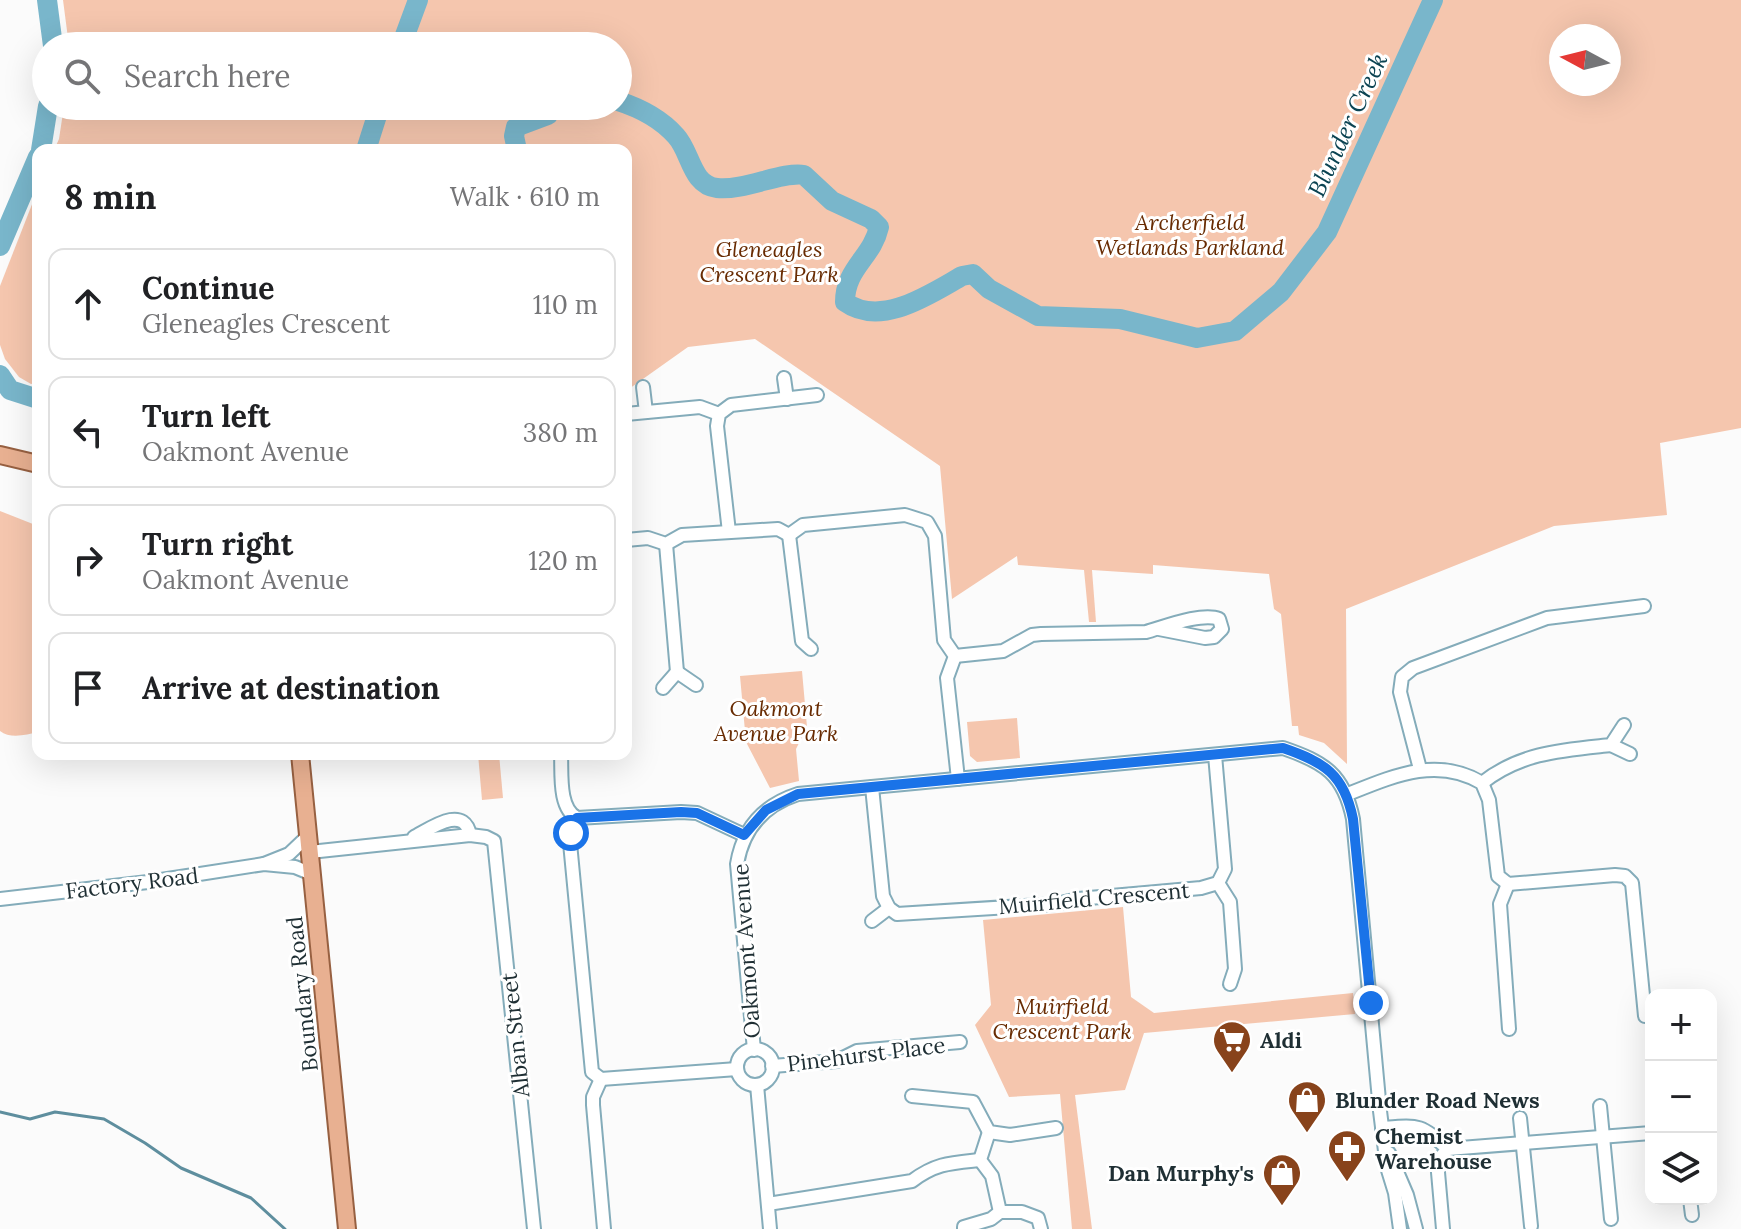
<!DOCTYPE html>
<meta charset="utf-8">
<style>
body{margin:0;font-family:Lora,serif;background:#f6f6f6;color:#202124}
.controls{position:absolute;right:24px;bottom:24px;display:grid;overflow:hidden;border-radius:16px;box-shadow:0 8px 32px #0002}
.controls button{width:72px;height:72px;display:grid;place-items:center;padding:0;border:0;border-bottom:2px solid #e0e0e0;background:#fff;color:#202124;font:40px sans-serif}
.compass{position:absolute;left:1549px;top:24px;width:72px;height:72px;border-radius:50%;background:#fff;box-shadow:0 8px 32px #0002;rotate:277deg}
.stop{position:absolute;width:24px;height:24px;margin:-18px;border:6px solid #1a73e8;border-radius:50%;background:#fff}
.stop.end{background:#1a73e8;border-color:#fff;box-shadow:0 2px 8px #0008}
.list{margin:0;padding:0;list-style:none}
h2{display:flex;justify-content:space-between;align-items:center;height:104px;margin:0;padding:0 32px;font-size:34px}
h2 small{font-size:26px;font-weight:400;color:#757577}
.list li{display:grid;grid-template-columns:52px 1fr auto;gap:24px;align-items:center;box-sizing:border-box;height:112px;margin:0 16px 16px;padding:0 16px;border:2px solid #e0e0e0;border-radius:16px}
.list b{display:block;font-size:30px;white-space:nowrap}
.list p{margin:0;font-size:26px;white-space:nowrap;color:#757577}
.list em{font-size:26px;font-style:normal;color:#757577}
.icon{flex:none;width:44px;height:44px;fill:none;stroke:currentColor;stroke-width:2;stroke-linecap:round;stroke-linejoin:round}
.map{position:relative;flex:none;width:1741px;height:1229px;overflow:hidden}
.search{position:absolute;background:#fff;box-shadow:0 8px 32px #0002;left:32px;top:32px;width:600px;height:88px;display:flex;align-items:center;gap:20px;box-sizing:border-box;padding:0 28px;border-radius:44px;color:#757577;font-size:30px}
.panel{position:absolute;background:#fff;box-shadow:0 8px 32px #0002;left:32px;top:144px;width:600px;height:616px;border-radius:16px}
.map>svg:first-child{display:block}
.green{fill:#f5c6ae;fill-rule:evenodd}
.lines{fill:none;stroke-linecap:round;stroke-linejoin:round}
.stream{stroke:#5e8e9e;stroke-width:3}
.river{stroke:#79b6cb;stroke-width:20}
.minor-casing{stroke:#84acba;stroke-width:16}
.major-casing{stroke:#976041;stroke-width:20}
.minor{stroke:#fff;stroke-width:12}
.major{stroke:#e8b091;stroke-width:16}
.route{stroke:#1a73e8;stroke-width:10}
.labels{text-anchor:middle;stroke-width:6;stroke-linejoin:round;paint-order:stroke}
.park-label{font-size:22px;font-style:italic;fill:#682b02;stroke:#fff}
.street-label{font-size:22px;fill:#1f2f34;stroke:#fff}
.poi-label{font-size:22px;font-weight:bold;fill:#1f2f34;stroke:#fff;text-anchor:start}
.water-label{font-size:24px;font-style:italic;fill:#0b4352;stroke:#fff}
</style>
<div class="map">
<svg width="1741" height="1229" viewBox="0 0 1741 1229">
<rect width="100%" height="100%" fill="#fbfbfb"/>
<!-- green -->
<g class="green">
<path d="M 63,0 L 1741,0 L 1741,428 L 1660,443 L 1667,515 L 1554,526 L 1346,609 L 1347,764 L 1324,743 L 1299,735 L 1298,726 L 1292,726 L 1281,614 L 1274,609 L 1269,574 L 1153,565 L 1153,574 L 1092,570 L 1096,622 L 1089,622 L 1084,570 L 1018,565 L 1017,556 L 952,599 L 940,466 L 755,339 L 688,347 L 626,391 L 626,150 L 54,150 L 59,139 L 64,106 L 618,106 L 618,46 L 69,46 ZM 1561,36 L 1609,36 L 1609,84 L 1561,84 Z"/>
<path d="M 38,189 L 38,383 L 31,384 L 19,377 L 5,359 L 0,345 L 0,286 Z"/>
<path d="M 0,511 L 38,526 L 38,732 C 26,735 10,739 0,731 Z"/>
<path d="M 802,671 L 807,727 L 796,749 L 799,781 L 770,788 L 746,742 L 740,676 Z"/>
<path d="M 1017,718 L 1020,758 L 977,762 L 970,756 L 967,722 Z"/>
<path d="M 478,754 L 499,754 L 503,798 L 482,800 Z"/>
<path d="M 1123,907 L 1131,997 L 1154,1013 L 1353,993 L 1355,1014 L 1144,1033 L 1125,1090 L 1075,1095 L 1092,1229 L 1072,1229 L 1060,1094 L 1009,1097 L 975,1025 L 991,1005 L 983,920 Z"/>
</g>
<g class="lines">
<!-- stream -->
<path class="stream" d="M 0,1112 L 30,1119 L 55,1112 L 104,1119 L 145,1143 L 181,1168 L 251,1198 L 285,1229"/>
<!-- river -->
<g class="river">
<path d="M 47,0 L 53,46"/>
<path d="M 401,46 L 418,0"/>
<path d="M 618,101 C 640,108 661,119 676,136 C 691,152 691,185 717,188 C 744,191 783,171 804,175 L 832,201 L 871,219 L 879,227 C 872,258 845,268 845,302 C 881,328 930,294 962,276 L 973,274 L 989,289 L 1038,316 L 1120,319 L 1197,338 L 1235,331 L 1281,292 L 1327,232 L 1433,0"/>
<path d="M 565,110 L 570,106"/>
<path d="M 41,150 L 48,106"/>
<path d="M 366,150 L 380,106"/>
<path d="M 517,150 L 514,136 L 516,127 L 548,115"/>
<path d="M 0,246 L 38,157"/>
<path d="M 0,375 L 10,390 L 38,399"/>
</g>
<!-- minor casing -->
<g class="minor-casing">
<g id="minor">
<path d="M 784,378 L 787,399"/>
<path d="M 643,387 L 646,412"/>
<path d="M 626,414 L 700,407 L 719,414"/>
<path d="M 729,532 L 717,426 L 719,414 L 731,405 L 817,395"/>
<path d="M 789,535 L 802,641 L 811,649"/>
<path d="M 626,540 L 648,538 L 666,544 L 682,535 L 778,529 L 789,535 L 803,525 L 905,515 L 927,522 L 935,536 L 944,640 L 955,656 L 947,678 L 958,779"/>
<path d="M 666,544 L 677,672"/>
<path d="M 955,656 L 1003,651 L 1032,635 L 1041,634 L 1146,632 C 1164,627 1202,612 1219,619 L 1222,629 L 1214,637 L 1205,638 L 1159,629"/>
<path d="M 663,688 L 677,672 L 696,685"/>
<path d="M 1611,745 L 1630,754"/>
<path d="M 561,754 C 562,773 558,808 577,818 L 681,812 L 697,813 L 744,835"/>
<path d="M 1420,769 L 1400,692 L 1402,677 L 1413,668 L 1547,618 L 1644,606"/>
<path d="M 1482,783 C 1521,752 1564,750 1611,745 L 1624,725"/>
<path d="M 872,787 L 883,896 L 889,908 L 897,914 L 1056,904 L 1078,899 L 1201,888 L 1218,883 L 1225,869 L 1215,755"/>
<path d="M 1348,794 C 1393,776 1437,756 1482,783 L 1489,800 L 1498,876 L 1508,884 L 1615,875 L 1625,876 L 1632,883 L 1645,1016"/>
<path d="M 577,818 L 570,843 L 592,1072 L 601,1079"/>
<path d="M 414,837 C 431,828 464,804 470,835"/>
<path d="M 310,852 L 470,835 L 486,837 L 494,841 L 534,1229"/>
<path d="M 264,864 L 289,854 L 308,836"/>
<path d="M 1218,883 L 1230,902 L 1235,969 L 1230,984"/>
<path d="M 1508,884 L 1500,904 L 1509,1029"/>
<path d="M 0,899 L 148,882 L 264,864 L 295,867 L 312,874"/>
<path d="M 872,921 L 889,908"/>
<circle cx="755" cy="1067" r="18"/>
<path d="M 754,1050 L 737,864 C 743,828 764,805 798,794 L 1283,748 C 1324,762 1344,774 1353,819 L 1380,1111 L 1387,1167 L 1395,1193 L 1400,1229"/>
<path d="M 772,1066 L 837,1061 L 857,1051 L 960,1042"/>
<path d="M 601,1079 L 593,1097 L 593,1105 L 604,1229"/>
<path d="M 601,1079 L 737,1069"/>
<path d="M 757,1085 L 770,1229"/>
<path d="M 912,1096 L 973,1102 L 989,1132 L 1010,1135 L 1056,1128"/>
<path d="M 1600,1106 L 1611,1219"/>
<path d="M 1520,1118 L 1531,1226"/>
<path d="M 1382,1128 C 1420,1125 1420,1124 1448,1149"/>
<path d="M 989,1132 L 980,1160 L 992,1176 L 1000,1212"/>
<path d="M 1389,1153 L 1407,1195 L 1416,1229"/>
<path d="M 1690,1199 L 1692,1215"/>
<path d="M 768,1204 L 912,1181 C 936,1163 951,1163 980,1160"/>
<path d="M 964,1229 L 964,1227 L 991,1219 L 1000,1212 L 1022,1212 L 1038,1218 L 1041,1229"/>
<path d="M 1443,1229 L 1437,1161 L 1448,1149 L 1651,1133"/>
</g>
</g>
<!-- major casing -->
<g class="major-casing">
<g id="major">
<path d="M 0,455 L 38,464"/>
<path d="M 300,754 L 347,1229"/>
</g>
</g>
<!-- minor -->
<use href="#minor" class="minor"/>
<!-- major -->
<use href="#major" class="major"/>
</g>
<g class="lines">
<!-- route -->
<path class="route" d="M 571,833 L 577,818 L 681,812 L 697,813 L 744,835 L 766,810 L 798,794 L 1283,748 C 1324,762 1344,774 1353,819 L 1371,1003"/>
</g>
<!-- icons -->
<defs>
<g id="supermarket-pin" transform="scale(2)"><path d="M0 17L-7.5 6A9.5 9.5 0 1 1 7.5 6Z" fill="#88431b" stroke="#fff"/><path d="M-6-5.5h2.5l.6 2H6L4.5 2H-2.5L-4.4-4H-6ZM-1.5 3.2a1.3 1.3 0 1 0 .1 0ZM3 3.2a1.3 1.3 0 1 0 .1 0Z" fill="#fff"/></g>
<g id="shop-pin" transform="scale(2)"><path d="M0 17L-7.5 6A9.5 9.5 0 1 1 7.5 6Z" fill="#88431b" stroke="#fff"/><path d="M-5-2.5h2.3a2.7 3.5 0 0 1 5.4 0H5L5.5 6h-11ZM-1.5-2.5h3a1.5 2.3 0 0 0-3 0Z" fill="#fff"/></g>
<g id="pharmacy-pin" transform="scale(2)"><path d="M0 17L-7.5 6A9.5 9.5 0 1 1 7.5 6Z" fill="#88431b" stroke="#fff"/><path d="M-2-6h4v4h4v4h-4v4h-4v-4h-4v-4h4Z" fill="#fff"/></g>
</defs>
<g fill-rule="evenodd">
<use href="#supermarket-pin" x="1232" y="1040"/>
<use href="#shop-pin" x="1307" y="1100"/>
<use href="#pharmacy-pin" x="1347" y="1149"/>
<use href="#shop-pin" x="1282" y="1173"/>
</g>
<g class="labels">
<!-- park labels -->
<g class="park-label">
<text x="1190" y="230">Archerfield<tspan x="1190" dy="25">Wetlands Parkland</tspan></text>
<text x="769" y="257">Gleneagles<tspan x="769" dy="25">Crescent Park</tspan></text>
<text x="776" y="716">Oakmont<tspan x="776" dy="25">Avenue Park</tspan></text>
<text x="1062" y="1014">Muirfield<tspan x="1062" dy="25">Crescent Park</tspan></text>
</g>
<!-- street labels -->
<g class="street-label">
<text transform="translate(132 883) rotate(-7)" y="8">Factory Road</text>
<text transform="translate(1094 898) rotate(-5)" y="8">Muirfield Crescent</text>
<text transform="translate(746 951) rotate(-94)" y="8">Oakmont Avenue</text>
<text transform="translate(302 994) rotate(-96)" y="8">Boundary Road</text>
<text transform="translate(515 1035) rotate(-96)" y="8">Alban Street</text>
<text transform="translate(866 1054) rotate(-7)" y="8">Pinehurst Place</text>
</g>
<!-- poi labels -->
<g class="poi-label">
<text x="1260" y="1048">Aldi</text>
<text x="1335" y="1108">Blunder Road News</text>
<text x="1375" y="1144">Chemist<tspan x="1375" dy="25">Warehouse</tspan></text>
<text x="1254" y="1181" text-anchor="end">Dan Murphy's</text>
</g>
<!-- water labels -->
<g class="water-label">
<text transform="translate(1348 125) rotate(-65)" y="8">Blunder Creek</text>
</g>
</g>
</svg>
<div class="controls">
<button>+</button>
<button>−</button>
<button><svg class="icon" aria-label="layers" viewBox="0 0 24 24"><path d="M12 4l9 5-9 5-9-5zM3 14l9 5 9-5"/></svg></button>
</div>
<svg class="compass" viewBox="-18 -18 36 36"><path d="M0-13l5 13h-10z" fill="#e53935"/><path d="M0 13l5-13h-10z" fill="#757577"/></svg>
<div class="stop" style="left:571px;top:833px"></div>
<div class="stop end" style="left:1371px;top:1003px"></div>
<div class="search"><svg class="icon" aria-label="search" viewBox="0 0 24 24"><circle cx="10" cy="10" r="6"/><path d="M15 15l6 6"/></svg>Search here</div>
<section class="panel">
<h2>8 min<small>Walk · 610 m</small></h2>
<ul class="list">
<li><svg class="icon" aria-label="ahead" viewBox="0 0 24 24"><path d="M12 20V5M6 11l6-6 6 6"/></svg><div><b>Continue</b><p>Gleneagles Crescent</p></div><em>110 m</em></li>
<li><svg class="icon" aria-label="left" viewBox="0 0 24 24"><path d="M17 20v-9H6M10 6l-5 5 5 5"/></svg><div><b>Turn left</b><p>Oakmont Avenue</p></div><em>380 m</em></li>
<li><svg class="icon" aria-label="right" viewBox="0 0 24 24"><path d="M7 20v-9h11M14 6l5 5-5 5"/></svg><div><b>Turn right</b><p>Oakmont Avenue</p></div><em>120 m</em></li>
<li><svg class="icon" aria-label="arrive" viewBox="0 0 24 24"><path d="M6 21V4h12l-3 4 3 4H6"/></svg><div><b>Arrive at destination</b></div></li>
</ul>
</section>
</div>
